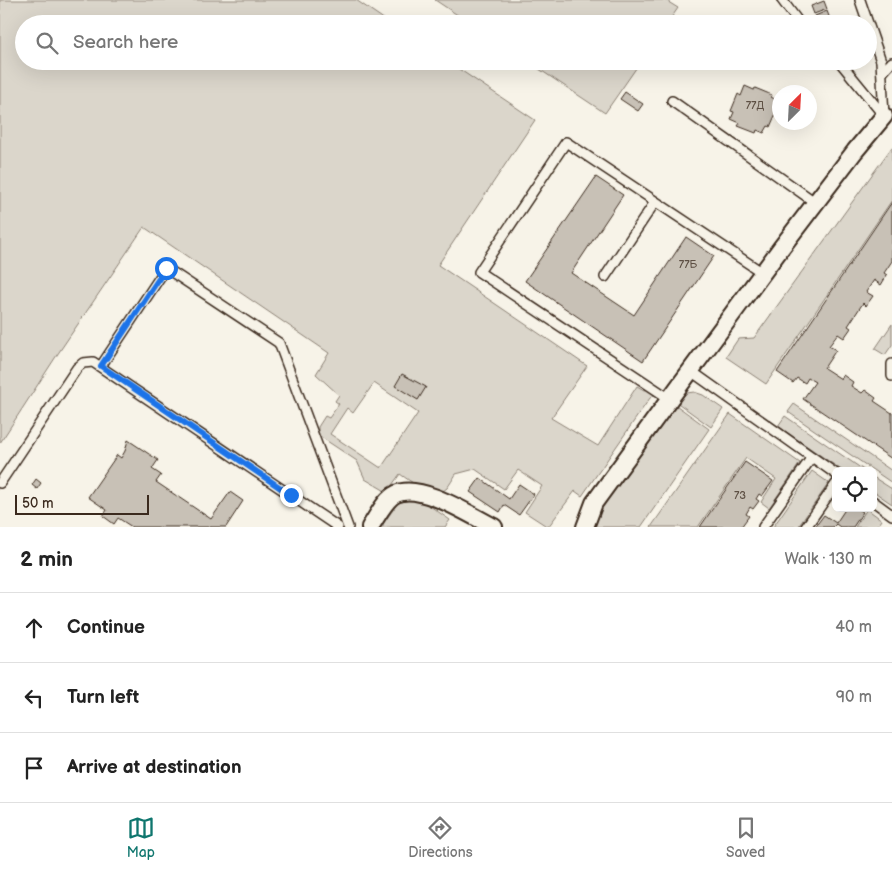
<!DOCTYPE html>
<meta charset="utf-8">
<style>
body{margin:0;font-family:"Balsamiq Sans",sans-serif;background:#f6f6f6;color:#222}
.controls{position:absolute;right:15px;bottom:15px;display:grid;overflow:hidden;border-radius:8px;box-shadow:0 5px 20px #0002}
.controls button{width:45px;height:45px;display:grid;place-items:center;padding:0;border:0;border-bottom:1px solid #e0e0e0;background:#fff;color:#222;font:25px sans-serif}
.compass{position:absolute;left:772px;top:85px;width:45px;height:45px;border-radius:50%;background:#fff;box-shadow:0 5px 20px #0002;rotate:24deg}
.scale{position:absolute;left:15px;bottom:12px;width:134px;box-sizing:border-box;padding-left:5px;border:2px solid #3b2a1e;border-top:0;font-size:14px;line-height:18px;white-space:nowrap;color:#3b2a1e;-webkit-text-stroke:4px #f7f3e8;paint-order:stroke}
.stop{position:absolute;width:15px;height:15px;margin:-11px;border:4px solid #1a73e8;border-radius:50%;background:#fff}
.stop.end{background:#1a73e8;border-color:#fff;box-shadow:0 1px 5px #0008}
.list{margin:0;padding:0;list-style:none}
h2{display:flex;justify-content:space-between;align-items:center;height:65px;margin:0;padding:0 20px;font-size:21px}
h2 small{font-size:16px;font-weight:400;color:#767676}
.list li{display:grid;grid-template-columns:32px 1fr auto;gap:15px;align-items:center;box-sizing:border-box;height:70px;padding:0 20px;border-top:1px solid #e0e0e0}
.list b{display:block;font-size:19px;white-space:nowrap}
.list em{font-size:16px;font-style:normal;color:#767676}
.icon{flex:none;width:28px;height:28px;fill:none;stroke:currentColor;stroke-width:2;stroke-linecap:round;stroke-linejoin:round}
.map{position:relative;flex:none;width:892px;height:527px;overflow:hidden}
.search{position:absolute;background:#fff;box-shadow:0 5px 20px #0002;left:15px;right:15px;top:15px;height:55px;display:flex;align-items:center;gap:12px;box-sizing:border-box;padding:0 18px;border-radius:28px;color:#767676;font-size:19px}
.sheet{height:275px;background:#fff}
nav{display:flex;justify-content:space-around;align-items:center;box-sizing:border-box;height:70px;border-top:1px solid #e0e0e0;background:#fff;font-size:14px;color:#767676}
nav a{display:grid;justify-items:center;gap:2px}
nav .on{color:#0f766e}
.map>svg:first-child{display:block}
.green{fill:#dbd6cb;stroke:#8b8074;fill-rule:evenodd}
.building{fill:#c8c1b6;stroke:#3b2a1e}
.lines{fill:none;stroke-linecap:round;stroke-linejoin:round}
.service-casing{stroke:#3b2a1e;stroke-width:12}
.minor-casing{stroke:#3b2a1e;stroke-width:20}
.service{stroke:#f7f3e8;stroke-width:9}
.minor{stroke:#f7f3e8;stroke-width:16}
.route{stroke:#1a73e8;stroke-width:6}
.labels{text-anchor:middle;stroke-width:4.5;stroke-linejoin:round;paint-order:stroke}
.number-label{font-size:11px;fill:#5e5044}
</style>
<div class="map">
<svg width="892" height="527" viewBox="0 0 892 527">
<rect width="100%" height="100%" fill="#f7f3e8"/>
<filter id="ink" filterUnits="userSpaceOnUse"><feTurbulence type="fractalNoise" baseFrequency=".02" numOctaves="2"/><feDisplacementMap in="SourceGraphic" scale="10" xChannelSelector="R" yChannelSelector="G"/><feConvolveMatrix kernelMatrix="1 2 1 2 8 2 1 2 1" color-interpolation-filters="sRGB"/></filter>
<g filter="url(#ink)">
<!-- green -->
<g class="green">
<path d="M 0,0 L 356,0 L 391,24 L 24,24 L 24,61 L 447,61 L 535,120 L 438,265 L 587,366 L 551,418 L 598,446 L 637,386 L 644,390 L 654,388 L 656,394 L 650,398 L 582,496 L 575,491 L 548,527 L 525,512 L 542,486 L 518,470 L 504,489 L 475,469 L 456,474 C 453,479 450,484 447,488 C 435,500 410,481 400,474 L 387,492 L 365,479 L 357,461 L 318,435 L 318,427 L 325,416 L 329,418 L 339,404 L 335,401 L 339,395 L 316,374 L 329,353 L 144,227 L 57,355 L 0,443 ZM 374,383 L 418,413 L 381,468 L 330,434 L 347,408 L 353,413 Z"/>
<path d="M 435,0 L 665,0 L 678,8 L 667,24 L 471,24 Z"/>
<path d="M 527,61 L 641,61 L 605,113 Z"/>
<path d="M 892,147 L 892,200 L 766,384 L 726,357 L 738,339 L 754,338 Z"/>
<path d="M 892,324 L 892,345 L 885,355 L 875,349 Z"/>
<path d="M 694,392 L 703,395 L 723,409 L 711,427 L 675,401 L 687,393 Z"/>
<path d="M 673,403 L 709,429 L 641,527 L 594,527 L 596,513 Z"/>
<path d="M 794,404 L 892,471 L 892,483 L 788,412 Z"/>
<path d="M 730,414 L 800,463 L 769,508 L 761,502 L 776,479 L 746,458 L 698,527 L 651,527 Z"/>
<path d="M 785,416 L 865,471 L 843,471 L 778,426 Z"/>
<path d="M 812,471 L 829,483 L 798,527 L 773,527 Z"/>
<path d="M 873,477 L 892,489 L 892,504 L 873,491 Z"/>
<path d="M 402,497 L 420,499 L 450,520 L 445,527 L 381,527 Z"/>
<path d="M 867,509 L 882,520 L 877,527 L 855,527 Z"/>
</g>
<!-- building -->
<g class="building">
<path d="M 824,1 L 827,9 L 814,14 L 811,6 Z"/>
<path d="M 827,11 L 830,19 L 818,23 L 815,16 Z"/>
<path d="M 745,86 L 754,90 L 755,88 L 772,95 L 771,97 L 778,101 L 775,110 L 777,111 L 770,127 L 768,126 L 764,133 L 757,130 L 756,133 L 738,126 L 740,123 L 731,119 L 734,112 L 731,111 L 738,94 L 741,96 Z"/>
<path d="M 625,92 L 643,104 L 638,111 L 620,99 Z"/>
<path d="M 596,177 L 623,195 L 571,273 L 634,315 L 686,237 L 714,256 L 643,361 L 525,281 Z"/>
<path d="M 892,202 L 892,261 L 884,273 L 887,275 L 881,285 L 874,280 L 866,292 L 873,296 L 866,306 L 863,303 L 848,326 L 851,328 L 844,338 L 838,334 L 829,346 L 836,350 L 824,368 L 841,379 L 843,375 L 853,382 L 851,386 L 862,393 L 865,390 L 876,398 L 874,401 L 892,413 L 892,459 L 803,399 L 815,382 L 808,378 L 805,383 L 797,378 L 793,383 L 777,372 Z"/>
<path d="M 402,374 L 426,387 L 418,400 L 395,386 Z"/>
<path d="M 128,440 L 158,460 L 152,469 L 161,475 L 156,482 L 211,519 L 230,492 L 243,501 L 226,527 L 132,527 L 118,518 L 114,524 L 103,516 L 107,510 L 88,497 L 117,455 L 121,458 L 125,451 Z"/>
<path d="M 745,462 L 773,481 L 762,496 L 759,494 L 756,499 L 759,501 L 753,509 L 750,507 L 746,514 L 749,516 L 741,527 L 700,527 Z"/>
<path d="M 480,478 L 509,499 L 519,484 L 534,494 L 519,515 L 504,505 L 500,512 L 470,492 Z"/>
<path d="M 36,479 L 41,483 L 37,489 L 32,485 Z"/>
<path d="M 846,508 L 857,508 L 863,512 L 853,527 L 840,527 L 836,524 L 833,527 L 815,527 L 824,515 L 836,523 Z"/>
</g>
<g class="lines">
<!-- service casing -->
<g class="service-casing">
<g id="service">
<path d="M 782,0 L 800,24"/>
<path d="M 860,0 L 881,61 L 884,116"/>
<path d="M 839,61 L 884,116"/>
<path d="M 882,73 L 892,62"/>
<path d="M 672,101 L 816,203"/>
<path d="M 605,277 L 655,202"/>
<path d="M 892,364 L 892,376"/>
<path d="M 101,366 L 166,268 L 279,343 L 348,527"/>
<path d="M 691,371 L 836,474"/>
<path d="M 670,399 L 479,272 L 566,142 L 763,273"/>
<path d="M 0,483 L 77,368 L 83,363 L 93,362 L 338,527"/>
<path d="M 873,501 L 892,515"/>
<path d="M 763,527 L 812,457"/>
<path d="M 806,527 L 836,484"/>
</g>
</g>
<!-- minor casing -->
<g class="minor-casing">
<g id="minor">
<path d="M 370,527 C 377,517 385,499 396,494 C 420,482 472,516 494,527"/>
<path d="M 585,527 L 594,503 L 677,389 L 781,248 L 855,151 L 884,116"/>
</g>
</g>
<!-- service -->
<use href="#service" class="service"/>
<!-- minor -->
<use href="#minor" class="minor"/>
</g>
</g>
<g class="lines" filter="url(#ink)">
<!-- route -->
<path class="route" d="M 166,268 L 101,366 L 291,495"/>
</g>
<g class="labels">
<!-- number labels -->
<g class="number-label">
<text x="755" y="109">77Д</text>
<text x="688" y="268">77Б</text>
<text x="740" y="499">73</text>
</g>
</g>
</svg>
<div class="controls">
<button><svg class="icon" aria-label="locate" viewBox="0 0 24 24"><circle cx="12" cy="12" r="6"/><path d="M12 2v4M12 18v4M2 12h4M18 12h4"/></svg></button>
</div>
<svg class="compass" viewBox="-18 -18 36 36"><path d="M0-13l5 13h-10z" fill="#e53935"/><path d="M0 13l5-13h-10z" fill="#767676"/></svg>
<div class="scale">50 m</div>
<div class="stop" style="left:166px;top:268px"></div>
<div class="stop end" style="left:291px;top:495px"></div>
<div class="search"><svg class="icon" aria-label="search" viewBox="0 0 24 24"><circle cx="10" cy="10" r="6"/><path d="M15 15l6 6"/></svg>Search here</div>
</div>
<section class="sheet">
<h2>2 min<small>Walk · 130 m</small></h2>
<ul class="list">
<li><svg class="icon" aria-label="ahead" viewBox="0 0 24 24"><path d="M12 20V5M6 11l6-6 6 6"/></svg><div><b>Continue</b></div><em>40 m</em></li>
<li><svg class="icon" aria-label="left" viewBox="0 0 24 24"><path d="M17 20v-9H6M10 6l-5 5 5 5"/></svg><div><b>Turn left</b></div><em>90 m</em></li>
<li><svg class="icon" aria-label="arrive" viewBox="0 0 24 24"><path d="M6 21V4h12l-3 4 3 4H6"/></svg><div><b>Arrive at destination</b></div></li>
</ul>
</section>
<nav>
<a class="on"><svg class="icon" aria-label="map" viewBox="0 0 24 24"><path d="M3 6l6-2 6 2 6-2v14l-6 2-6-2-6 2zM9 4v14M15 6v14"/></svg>Map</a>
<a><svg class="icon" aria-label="directions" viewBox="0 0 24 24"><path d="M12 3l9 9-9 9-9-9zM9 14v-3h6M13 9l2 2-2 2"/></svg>Directions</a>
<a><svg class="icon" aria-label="saved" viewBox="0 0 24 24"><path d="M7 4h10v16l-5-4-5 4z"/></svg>Saved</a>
</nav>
